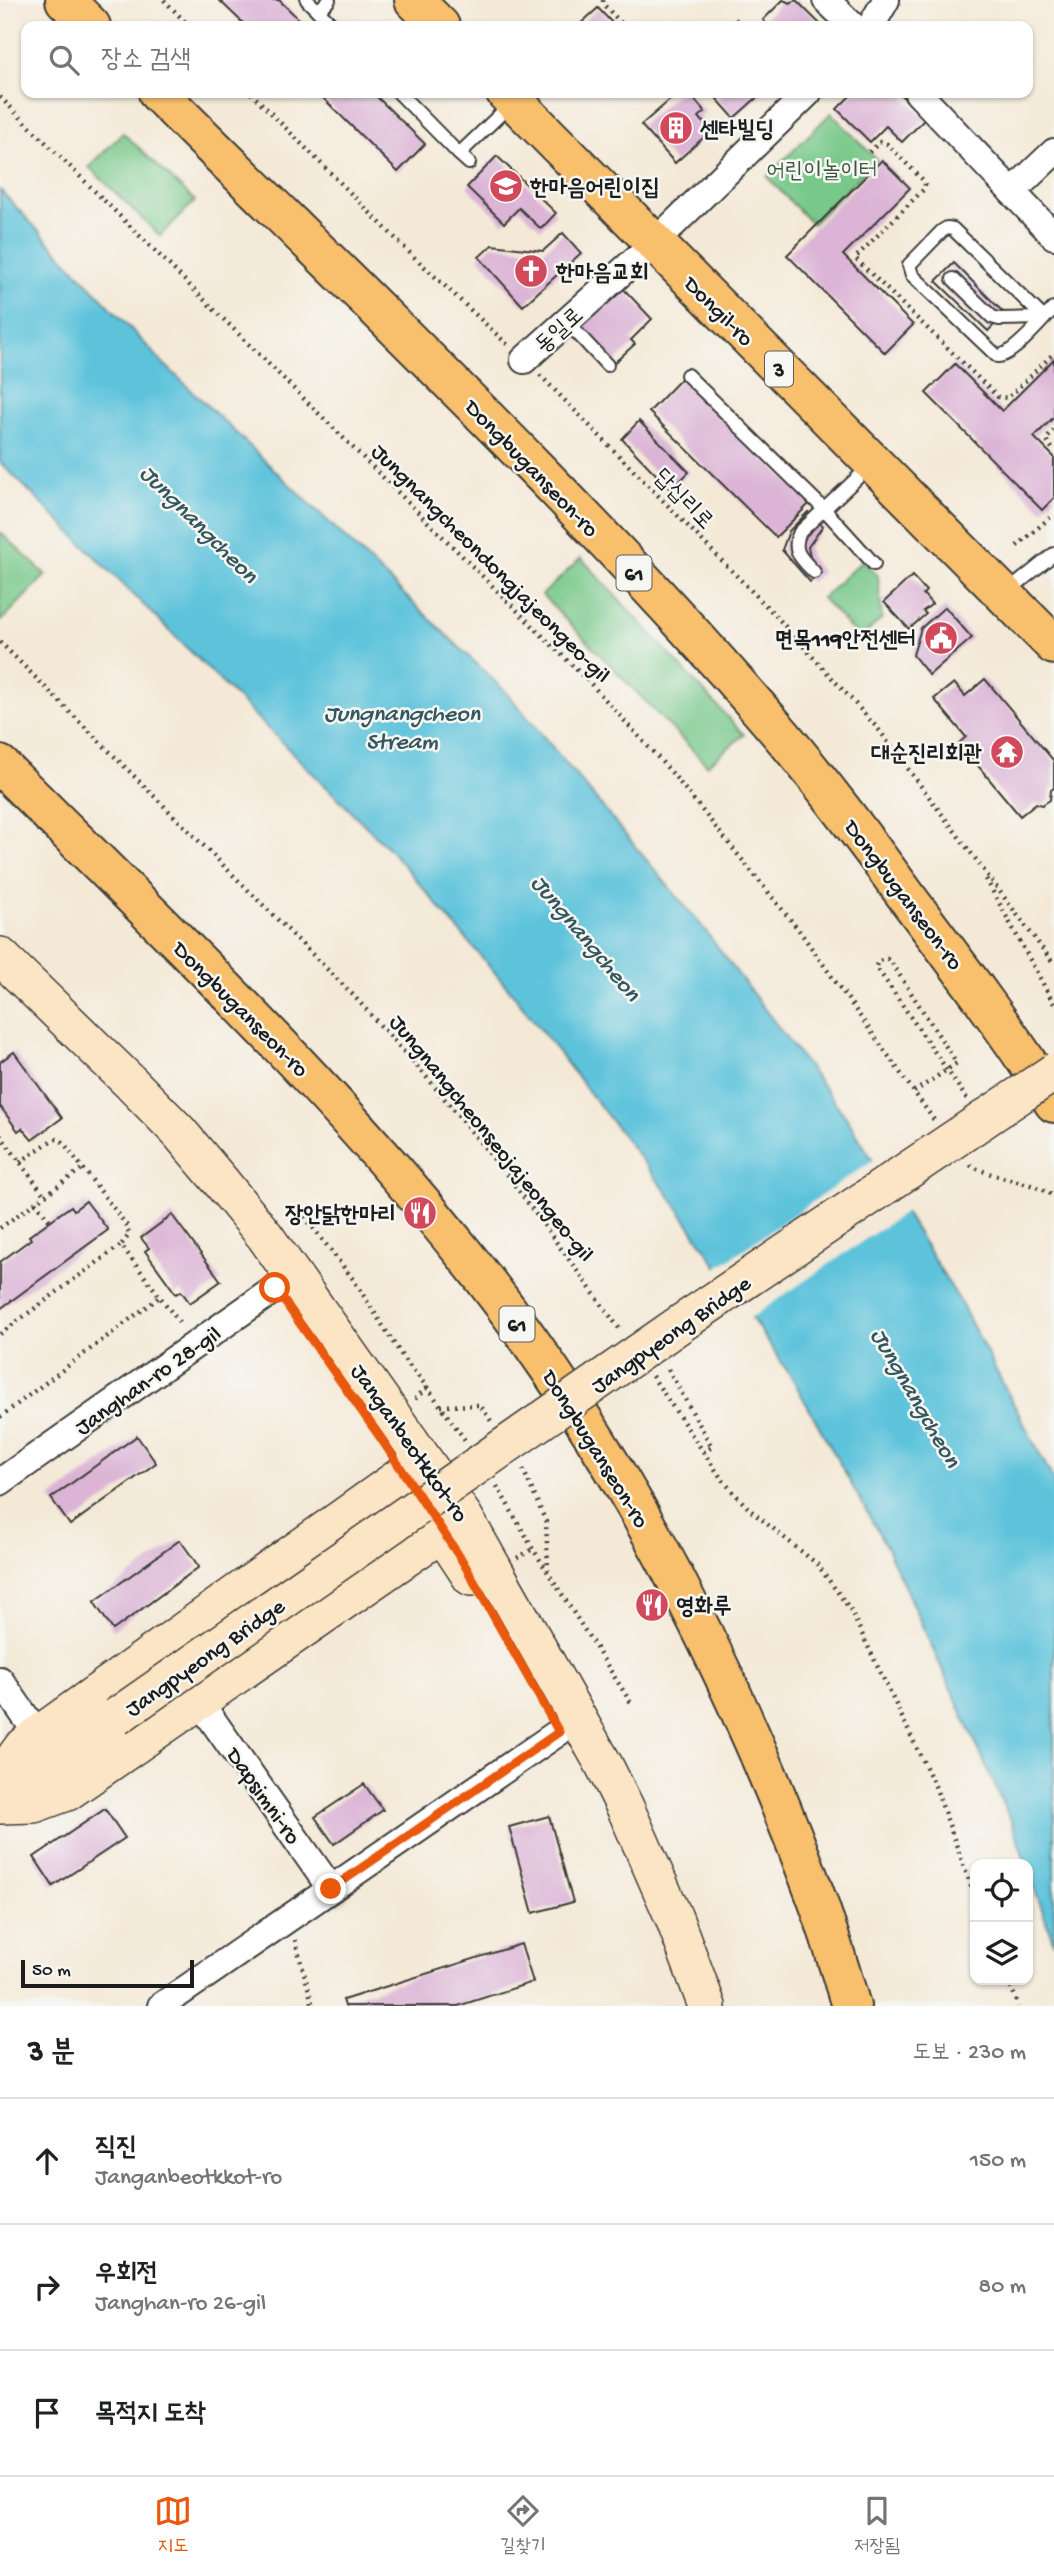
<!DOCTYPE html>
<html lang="ko">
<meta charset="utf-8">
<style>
body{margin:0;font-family:"Gochi Hand","Poor Story",sans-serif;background:#f2f2f2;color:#202124}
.controls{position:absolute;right:21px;bottom:21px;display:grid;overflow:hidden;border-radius:14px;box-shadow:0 2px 5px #0004}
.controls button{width:63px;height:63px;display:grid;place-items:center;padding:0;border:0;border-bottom:2px solid #e0e0e0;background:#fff;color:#202124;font:35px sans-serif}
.scale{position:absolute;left:21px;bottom:18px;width:173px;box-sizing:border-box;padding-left:7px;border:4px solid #1c1c1c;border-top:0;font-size:19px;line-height:24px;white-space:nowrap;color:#1c1c1c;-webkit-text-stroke:5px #f6f6f2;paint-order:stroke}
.stop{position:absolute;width:21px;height:21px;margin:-16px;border:5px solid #ea580c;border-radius:50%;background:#fff}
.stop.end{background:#ea580c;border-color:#fff;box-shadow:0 2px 7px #0008}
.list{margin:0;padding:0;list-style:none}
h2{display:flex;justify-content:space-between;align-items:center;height:91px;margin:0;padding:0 28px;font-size:30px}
h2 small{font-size:23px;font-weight:400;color:#757577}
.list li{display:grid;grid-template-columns:46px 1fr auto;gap:21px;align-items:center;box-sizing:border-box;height:126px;padding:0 28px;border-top:2px solid #e0e0e0}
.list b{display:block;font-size:26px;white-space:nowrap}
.list p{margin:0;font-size:23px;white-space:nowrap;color:#757577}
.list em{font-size:23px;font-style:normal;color:#757577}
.icon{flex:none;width:38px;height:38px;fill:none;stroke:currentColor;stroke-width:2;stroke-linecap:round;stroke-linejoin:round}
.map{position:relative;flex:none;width:1054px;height:2006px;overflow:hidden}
.search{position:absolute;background:#fff;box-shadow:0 2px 5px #0004;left:21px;right:21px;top:21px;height:77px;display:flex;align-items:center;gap:18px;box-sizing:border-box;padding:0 24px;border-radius:14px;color:#757577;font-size:26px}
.sheet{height:469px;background:#fff}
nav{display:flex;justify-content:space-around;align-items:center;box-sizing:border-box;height:98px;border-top:2px solid #e0e0e0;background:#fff;font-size:19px;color:#757577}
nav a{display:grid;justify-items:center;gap:4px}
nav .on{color:#ea580c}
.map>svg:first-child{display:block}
.green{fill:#77c889;stroke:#4a7252;stroke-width:2}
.water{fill:#5dc3db;stroke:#3c707c;stroke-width:2}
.pier{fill:#f4e9d7}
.building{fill:#dbb4d6}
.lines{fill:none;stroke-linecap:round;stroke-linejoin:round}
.lane-casing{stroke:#3c3b38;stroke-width:16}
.street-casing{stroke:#3c3b38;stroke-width:30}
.secondary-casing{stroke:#3c3b38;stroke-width:40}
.primary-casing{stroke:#3c3b38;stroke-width:42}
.highway-casing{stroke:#3c3b38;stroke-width:42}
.path{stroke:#3c3b38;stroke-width:4.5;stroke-dasharray:2 5;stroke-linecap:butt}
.lane{stroke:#fff;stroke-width:12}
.street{stroke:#fff;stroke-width:26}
.secondary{stroke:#fce5c4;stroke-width:37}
.primary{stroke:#f8bf6c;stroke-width:38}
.highway{stroke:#f8bf6c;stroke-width:38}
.secondary-bridge-casing{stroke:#3c3b38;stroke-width:40;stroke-linecap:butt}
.path-bridge{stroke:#3c3b38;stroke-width:4.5;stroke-dasharray:2 5;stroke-linecap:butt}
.secondary-bridge{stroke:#fce5c4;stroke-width:37}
.route{stroke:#ea580c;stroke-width:9}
.labels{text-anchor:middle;stroke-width:5;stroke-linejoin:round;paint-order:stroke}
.shield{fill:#f6f6f2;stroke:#5d5d5c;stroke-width:2}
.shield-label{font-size:21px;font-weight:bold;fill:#1c1c1c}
.poi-label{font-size:23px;font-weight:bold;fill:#1c1c1c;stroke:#f6f6f2;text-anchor:start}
.park-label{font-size:23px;fill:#3c5842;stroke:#f6f6f2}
.street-label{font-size:23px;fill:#1c1c1c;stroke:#f6f6f2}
.water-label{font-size:24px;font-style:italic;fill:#33565f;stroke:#f6f6f2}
</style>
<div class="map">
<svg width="1054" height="2006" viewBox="0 0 1054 2006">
<rect width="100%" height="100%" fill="#f6f6f2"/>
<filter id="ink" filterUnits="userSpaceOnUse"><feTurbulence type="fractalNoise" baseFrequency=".0143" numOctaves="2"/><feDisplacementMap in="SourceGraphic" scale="14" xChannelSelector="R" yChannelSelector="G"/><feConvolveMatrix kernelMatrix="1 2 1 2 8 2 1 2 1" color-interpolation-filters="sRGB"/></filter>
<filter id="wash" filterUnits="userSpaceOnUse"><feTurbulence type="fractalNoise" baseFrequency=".00686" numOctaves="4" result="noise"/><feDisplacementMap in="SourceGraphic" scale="28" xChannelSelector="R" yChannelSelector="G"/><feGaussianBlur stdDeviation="1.57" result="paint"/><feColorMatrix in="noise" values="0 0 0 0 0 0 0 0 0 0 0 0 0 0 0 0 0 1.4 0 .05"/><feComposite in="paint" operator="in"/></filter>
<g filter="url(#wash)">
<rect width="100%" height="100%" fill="#f4e9d7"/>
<!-- green -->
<g class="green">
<path d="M 831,113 L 877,160 L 812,224 L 767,177 Z"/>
<path d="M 123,133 L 195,201 L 160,236 L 89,167 Z"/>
<path d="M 0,532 L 46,575 L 1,621 L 0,619 Z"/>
<path d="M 581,558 L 744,735 L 707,765 L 542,595 Z"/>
<path d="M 863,560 L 878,576 L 882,618 L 860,639 L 822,598 Z"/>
</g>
<!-- water -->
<path class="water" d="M 0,190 L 164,364 L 507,693 L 701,925 L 846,1117 L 958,1298 L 1054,1481 L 1054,1944 L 1012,1823 L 887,1548 L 792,1378 L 672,1199 L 513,994 L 394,854 L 0,462 Z"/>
<!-- pier -->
<path class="pier" d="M 876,1158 L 908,1210 L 749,1319 L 715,1269 Z"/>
<g id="blocks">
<!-- building -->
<g class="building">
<path d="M 219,0 L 279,0 L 306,26 L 246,26 Z"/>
<path d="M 783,0 L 790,3 L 796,0 L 822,26 L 765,26 L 767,24 L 763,20 Z"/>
<path d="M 598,8 L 615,26 L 578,26 Z"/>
<path d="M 318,93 L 373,93 L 425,144 L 398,172 Z"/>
<path d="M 678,93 L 689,93 L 705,112 L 699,117 L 711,131 L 675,163 L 641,125 Z"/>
<path d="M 725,93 L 762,93 L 734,118 L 717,99 Z"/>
<path d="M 853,93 L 899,93 L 925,119 L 902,142 L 886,126 L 870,142 L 837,109 Z"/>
<path d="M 497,156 L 556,213 L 541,229 L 519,208 L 504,223 L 467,187 Z"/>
<path d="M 882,160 L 910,188 L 843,255 L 913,325 L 885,353 L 787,255 Z"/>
<path d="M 563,233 L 581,253 L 523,306 L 479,257 L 492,245 L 543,251 Z"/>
<path d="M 954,263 L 1005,314 L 988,331 L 936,281 Z"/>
<path d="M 618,283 L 652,319 L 631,340 L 635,344 L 613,364 L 574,324 Z"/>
<path d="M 1054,359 L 1054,417 L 1034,437 L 1054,457 L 1054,498 L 1042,510 L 926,393 L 955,364 L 1002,411 Z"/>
<path d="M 682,378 L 810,503 L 776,537 L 649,412 Z"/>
<path d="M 639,421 L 689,472 L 671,490 L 622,439 Z"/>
<path d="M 808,512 L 823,526 L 808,547 L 810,557 L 822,573 L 810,582 L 782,550 L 789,531 Z"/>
<path d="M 912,576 L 926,591 L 923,594 L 932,604 L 923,611 L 926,614 L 909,629 L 884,602 Z"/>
<path d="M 945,607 L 972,638 L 929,675 L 913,655 L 921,628 Z"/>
<path d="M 985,679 L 1054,761 L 1054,788 L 1051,790 L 1050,800 L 1042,805 L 1036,803 L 1020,816 L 959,743 L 966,737 L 934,699 L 954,683 L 965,696 Z"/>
<path d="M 14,1052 L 62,1118 L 32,1140 L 22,1128 L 18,1131 L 0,1106 L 0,1062 Z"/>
<path d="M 86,1201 L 108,1230 L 0,1309 L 0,1262 L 31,1239 L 29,1236 L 71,1206 L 74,1210 Z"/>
<path d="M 172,1215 L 221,1281 L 190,1303 L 181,1291 L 176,1294 L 145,1251 L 149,1248 L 141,1238 Z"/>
<path d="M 137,1436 L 156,1463 L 70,1525 L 51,1498 Z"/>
<path d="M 180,1540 L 199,1567 L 113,1630 L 94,1602 Z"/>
<path d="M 364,1784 L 383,1810 L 334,1844 L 315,1817 Z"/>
<path d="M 105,1809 L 125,1838 L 53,1886 L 34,1857 Z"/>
<path d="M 549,1816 L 573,1902 L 533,1913 L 509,1827 Z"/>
<path d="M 521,1944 L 533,1982 L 458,2006 L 345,2006 L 343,2000 Z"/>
</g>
</g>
</g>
<g filter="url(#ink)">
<use href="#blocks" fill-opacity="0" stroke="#3c3b38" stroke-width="2"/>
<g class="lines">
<!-- lane casing -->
<g class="lane-casing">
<g id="lane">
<path d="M 307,0 L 333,26"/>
<path d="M 318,11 L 329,0"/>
<path d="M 399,93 L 459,154"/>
<path d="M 469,163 L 459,154 L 511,104"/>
<path d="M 953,279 L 992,317 L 999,319 L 1044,318"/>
<path d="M 1044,318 L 953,229 L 947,228 L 942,231 L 909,265 L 912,275 L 997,356 C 1012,357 1042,320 1054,308"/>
<path d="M 566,321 L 607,365"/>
<path d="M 687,375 L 824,509 L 874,564"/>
<path d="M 814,572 C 801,558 791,551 800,532 L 870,466"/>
<path d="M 1007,592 L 1054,554"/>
</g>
</g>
<!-- street casing -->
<g class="street-casing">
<g id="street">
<path d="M 826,0 L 853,26"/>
<path d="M 871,26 L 886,0"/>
<path d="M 918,93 L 1054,236"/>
<path d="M 1012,192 L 1054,152"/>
<path d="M 524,360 L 654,243 L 808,93"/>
<path d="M 0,1482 L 293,1276"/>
<path d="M 0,1680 L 38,1735"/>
<path d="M 199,1701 L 331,1889"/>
<path d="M 161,2006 L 559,1732"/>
</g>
</g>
<!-- secondary casing -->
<g class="secondary-casing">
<g id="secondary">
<path d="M 0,956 L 131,1083 L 179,1132 L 222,1183 L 265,1236 L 464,1517 L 604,1765 L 625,1807 L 674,1918 L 707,2006"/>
<path d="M 405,1477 L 471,1577"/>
<path d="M 0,1778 L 22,1748 L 38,1735 L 404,1474"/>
<path d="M 0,1798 L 116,1717"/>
<path d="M 0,1805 L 34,1804 L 67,1792 L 442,1533"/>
</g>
</g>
<!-- primary casing -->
<g class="primary-casing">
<g id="primary">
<path d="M 414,0 L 440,26"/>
<path d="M 506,93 L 1054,645"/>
</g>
</g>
<!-- highway casing -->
<g class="highway-casing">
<g id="highway">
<path d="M 65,0 L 91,26"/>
<path d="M 158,93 C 366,300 583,504 774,726 C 823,783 868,844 912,904 C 961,969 1010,1034 1054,1103"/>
<path d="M 0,765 C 161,925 327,1082 469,1260 C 620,1449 732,1670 816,1897 C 829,1932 840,1970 851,2006"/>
</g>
</g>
<!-- path -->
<g class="path">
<path d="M 164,0 L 189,26"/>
<path d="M 603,0 L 603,4 L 624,26"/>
<path d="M 735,19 L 742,26"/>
<path d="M 728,26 L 733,22"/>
<path d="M 251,93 L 413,256 L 508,345"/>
<path d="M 0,97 L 591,684 L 672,773 L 798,929 L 934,1120"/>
<path d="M 869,152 L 880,142 L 887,144 L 923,180 L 925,185 L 923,190 L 855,258 L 998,397 L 1008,398 L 1054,353"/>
<path d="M 540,375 L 776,616 L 879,730 L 1054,964"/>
<path d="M 1054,430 L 1046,440 L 1054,451"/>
<path d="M 1017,546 L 1054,514"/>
<path d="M 0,642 L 353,995 L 429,1080 L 511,1180 L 621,1331"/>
<path d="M 986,879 L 1054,1004"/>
<path d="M 914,1092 L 957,1063 L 954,1059"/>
<path d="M 0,1109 L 1,1108"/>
<path d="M 0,1135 L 45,1196"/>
<path d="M 20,1162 L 52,1140 L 57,1139 L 63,1142 L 127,1226 L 129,1235 L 121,1245"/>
<path d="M 970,1165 C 997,1180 1028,1179 1054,1196"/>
<path d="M 35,1202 L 50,1221"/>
<path d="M 300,1211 L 353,1279 L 404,1359 L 427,1387 L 465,1440"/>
<path d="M 0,1228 L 83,1168"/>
<path d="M 0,1334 L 121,1245 L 182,1326"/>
<path d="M 668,1369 L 712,1447 L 704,1452"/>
<path d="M 652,1376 L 721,1478 L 736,1495 L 750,1510 L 817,1564 L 850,1609 L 935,1786 L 975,1897"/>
<path d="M 415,1399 L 427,1387"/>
<path d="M 441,1406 L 480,1405 L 491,1421"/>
<path d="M 0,1417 L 161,1296"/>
<path d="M 523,1469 L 546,1522 L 548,1570"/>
<path d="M 497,1486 L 533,1549 L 633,1706"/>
<path d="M 517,1558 L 533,1549"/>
<path d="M 295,1940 L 313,2006"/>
<path d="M 1008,1980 L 1019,2006"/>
</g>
<!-- lane -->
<use href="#lane" class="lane"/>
<!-- street -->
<use href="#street" class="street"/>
<!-- secondary -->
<use href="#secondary" class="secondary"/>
<!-- primary -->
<use href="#primary" class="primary"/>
<!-- highway -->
<use href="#highway" class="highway"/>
<!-- secondary-bridge casing -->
<g class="secondary-bridge-casing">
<path id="secondary-bridge" d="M 116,1717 L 683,1322 L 1054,1072"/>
</g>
<!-- path-bridge -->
<path class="path-bridge" d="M 954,1059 L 891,962 L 887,959 L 878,961 L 876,966 L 879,971 L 967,1099"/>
<!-- secondary-bridge -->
<use href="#secondary-bridge" class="secondary-bridge"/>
</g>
</g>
<g class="lines" filter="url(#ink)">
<!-- route -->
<path class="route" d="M 275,1288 L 382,1440 L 463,1562 L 559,1732 L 331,1889"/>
</g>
<!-- icons -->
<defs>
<g id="building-disc" transform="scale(1.75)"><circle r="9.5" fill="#d1495b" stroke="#f6f6f2"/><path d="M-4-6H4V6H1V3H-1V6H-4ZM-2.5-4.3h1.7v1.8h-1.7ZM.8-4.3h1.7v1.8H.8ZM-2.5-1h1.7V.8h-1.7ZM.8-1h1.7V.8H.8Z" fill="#fff"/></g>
<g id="school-disc" transform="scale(1.75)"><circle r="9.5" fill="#d1495b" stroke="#f6f6f2"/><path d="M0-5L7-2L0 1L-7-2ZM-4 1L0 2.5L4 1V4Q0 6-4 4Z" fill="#fff"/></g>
<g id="church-disc" transform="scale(1.75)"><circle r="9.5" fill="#d1495b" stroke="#f6f6f2"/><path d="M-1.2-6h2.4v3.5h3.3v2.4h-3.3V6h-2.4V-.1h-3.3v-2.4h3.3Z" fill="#fff"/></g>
<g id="civic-disc" transform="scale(1.75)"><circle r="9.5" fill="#d1495b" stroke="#f6f6f2"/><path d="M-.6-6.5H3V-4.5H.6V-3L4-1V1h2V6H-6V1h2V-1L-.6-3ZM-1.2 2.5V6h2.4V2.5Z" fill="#fff"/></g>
<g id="temple-disc" transform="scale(1.75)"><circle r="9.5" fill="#d1495b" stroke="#f6f6f2"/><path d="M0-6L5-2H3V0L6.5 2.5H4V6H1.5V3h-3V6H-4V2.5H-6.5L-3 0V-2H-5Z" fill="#fff"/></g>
<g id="restaurant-disc" transform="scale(1.75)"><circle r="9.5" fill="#d1495b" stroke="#f6f6f2"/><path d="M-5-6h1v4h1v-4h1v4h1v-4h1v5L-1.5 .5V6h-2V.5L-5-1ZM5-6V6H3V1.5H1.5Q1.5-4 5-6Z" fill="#fff"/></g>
</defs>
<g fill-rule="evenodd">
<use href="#building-disc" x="676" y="128"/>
<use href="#school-disc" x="506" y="186"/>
<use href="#church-disc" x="531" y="271"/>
<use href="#civic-disc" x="941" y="638"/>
<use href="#temple-disc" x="1007" y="752"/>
<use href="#restaurant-disc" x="420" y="1213"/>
<use href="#restaurant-disc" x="652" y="1605"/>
</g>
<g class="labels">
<!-- shield labels -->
<g class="shield">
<rect x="765" y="351.5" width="28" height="35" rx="5"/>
<rect x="616.5" y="555.5" width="35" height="35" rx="5"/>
<rect x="499.5" y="1306.5" width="35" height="35" rx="5"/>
</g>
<g class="shield-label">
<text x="779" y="376">3</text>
<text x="634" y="580">61</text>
<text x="517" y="1331">61</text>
</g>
<!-- poi labels -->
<g class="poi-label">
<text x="700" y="136">센타빌딩</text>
<text x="530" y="194">한마음어린이집</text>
<text x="556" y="279">한마음교회</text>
<text x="916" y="646" text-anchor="end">면목119안전센터</text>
<text x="982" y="760" text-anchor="end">대순진리회관</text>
<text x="396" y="1221" text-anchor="end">장안닭한마리</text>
<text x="676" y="1613">영화루</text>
</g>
<!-- park labels -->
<g class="park-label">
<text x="822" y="177">어린이놀이터</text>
</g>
<!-- street labels -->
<g class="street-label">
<text transform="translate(720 310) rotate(45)" y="8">Dongil-ro</text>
<text transform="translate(558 329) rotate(-42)" y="8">동일로</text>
<text transform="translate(533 467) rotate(46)" y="8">Dongbuganseon-ro</text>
<text transform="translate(685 498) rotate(46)" y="8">답십리로</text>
<text transform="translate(492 562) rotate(45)" y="8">Jungnangcheondongjajeongeo-gil</text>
<text transform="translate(905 894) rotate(53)" y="8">Dongbuganseon-ro</text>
<text transform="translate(242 1008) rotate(45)" y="8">Dongbuganseon-ro</text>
<text transform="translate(493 1137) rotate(51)" y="8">Jungnangcheonseojajeongeo-gil</text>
<text transform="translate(670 1333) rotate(-35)" y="8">Jangpyeong Bridge</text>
<text transform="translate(147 1379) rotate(-35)" y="8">Janghan-ro 28-gil</text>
<text transform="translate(411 1442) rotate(55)" y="8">Janganbeotkkot-ro</text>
<text transform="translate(597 1448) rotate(58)" y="8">Dongbuganseon-ro</text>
<text transform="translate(204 1656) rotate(-35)" y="8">Jangpyeong Bridge</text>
<text transform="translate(265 1795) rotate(55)" y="8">Dapsimni-ro</text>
</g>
<!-- water labels -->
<g class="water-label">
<text transform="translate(200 523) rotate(45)" y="8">Jungnangcheon</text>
<text x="402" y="720">Jungnangcheon<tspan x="402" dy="28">Stream</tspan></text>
<text transform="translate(587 937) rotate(50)" y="8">Jungnangcheon</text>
<text transform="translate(917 1397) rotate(60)" y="8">Jungnangcheon</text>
</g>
</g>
</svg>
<div class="controls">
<button><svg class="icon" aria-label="locate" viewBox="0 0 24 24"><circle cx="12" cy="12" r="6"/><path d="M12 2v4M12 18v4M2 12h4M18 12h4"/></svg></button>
<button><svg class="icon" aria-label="layers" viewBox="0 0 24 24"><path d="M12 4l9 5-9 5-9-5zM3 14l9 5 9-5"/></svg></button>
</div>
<div class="scale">50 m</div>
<div class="stop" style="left:275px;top:1288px"></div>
<div class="stop end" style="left:331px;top:1889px"></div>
<div class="search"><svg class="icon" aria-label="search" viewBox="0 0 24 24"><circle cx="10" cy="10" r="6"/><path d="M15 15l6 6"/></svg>장소 검색</div>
</div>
<section class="sheet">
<h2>3 분<small>도보 · 230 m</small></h2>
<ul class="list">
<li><svg class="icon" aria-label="ahead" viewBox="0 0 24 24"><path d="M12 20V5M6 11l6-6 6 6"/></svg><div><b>직진</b><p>Janganbeotkkot-ro</p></div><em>150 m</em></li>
<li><svg class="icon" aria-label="right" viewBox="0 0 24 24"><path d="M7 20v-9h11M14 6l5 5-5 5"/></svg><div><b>우회전</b><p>Janghan-ro 26-gil</p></div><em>80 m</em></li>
<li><svg class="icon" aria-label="arrive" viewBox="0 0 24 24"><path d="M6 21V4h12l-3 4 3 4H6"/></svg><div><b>목적지 도착</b></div></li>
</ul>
</section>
<nav>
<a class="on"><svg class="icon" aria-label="map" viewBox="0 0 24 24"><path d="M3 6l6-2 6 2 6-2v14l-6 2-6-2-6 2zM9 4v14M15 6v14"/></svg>지도</a>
<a><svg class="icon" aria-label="directions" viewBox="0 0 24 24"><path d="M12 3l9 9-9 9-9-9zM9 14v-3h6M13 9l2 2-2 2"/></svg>길찾기</a>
<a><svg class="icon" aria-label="saved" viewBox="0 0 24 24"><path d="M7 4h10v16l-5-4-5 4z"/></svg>저장됨</a>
</nav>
